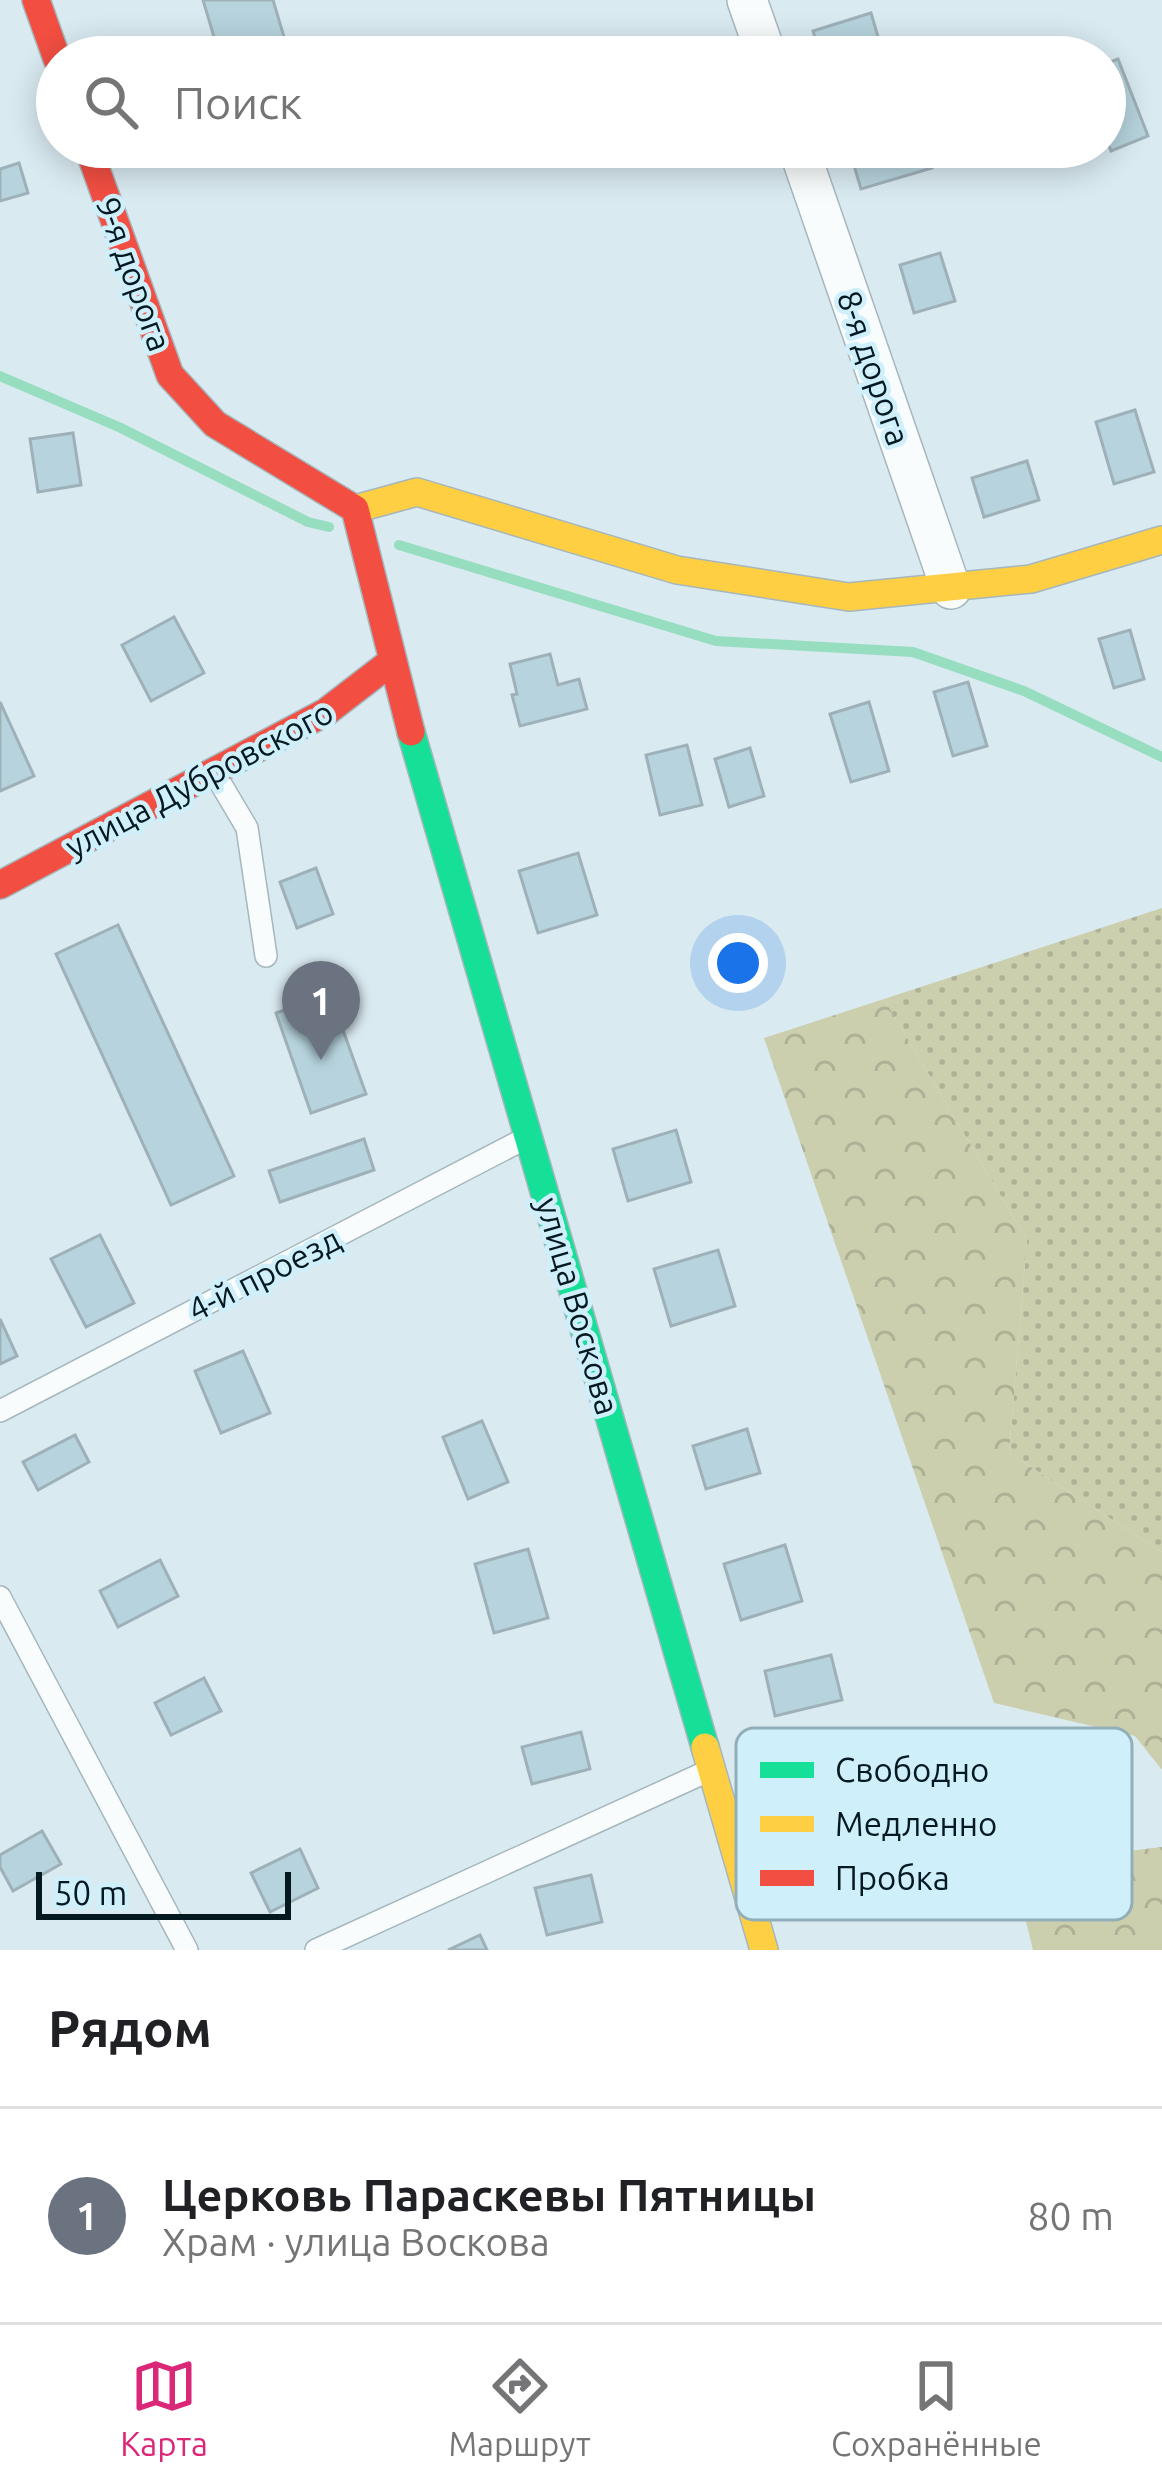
<!DOCTYPE html>
<html lang="ru">
<meta charset="utf-8">
<style>
body{margin:0;font-family:Ubuntu,sans-serif;background:#f6f6f6;color:#202124}
.scale{position:absolute;left:36px;bottom:30px;width:255px;box-sizing:border-box;padding-left:12px;border:6px solid #041920;border-top:0;font-size:33px;line-height:42px;white-space:nowrap;color:#041920;-webkit-text-stroke:9px #cfeffb;paint-order:stroke}
.you{position:absolute;left:738px;top:963px;width:42px;height:42px;margin:-30px;border:9px solid #fff;border-radius:50%;background:#1a73e8;box-shadow:0 0 0 18px #1a73e833}
.badge{display:grid;place-items:center;width:78px;height:78px;border-radius:50%;background:#db2777;color:#fff;font-size:39px;font-weight:700}
.pin{position:absolute;translate:-50% -99px;filter:drop-shadow(0 3px 6px #0008)}
.pin::after{content:'';position:absolute;top:63px;width:42px;height:36px;background:inherit;clip-path:polygon(0 0,100% 0,50% 100%)}
.list{margin:0;padding:0;list-style:none}
h2{display:flex;justify-content:space-between;align-items:center;height:156px;margin:0;padding:0 48px;font-size:51px}
h2 small{font-size:39px;font-weight:400;color:#757577}
.list li{display:grid;grid-template-columns:78px 1fr auto;gap:36px;align-items:center;box-sizing:border-box;height:216px;padding:0 48px;border-top:3px solid #e0e0e0}
.list b{display:block;font-size:45px;white-space:nowrap}
.list p{margin:0;font-size:39px;white-space:nowrap;color:#757577}
.list em{font-size:39px;font-style:normal;color:#757577}
.icon{flex:none;width:66px;height:66px;fill:none;stroke:currentColor;stroke-width:2;stroke-linecap:round;stroke-linejoin:round}
.map{position:relative;flex:none;width:1162px;height:1950px;overflow:hidden}
.search{position:absolute;background:#fff;box-shadow:0 6px 30px #0003;left:36px;right:36px;top:36px;height:132px;display:flex;align-items:center;gap:30px;box-sizing:border-box;padding:0 42px;border-radius:66px;color:#757577;font-size:45px}
.sheet{height:372px;background:#fff}
nav{display:flex;justify-content:space-around;align-items:center;box-sizing:border-box;height:168px;border-top:3px solid #e0e0e0;background:#fff;font-size:33px;color:#757577}
nav a{display:grid;justify-items:center;gap:6px}
nav .on{color:#db2777}
.map>svg:first-child{display:block}
.grass{fill:url(#grass-dots)}
.forest{fill:url(#forest-crowns)}
.lines{fill:none;stroke-linecap:round;stroke-linejoin:round}
.stream{stroke:#97ddc0;stroke-width:10}
.building{fill:#b7d4de;stroke:#9fb1b8;stroke-width:3}
.lane-casing{stroke:#a5b7bd;stroke-width:24}
.street-casing{stroke:#a5b7bd;stroke-width:42}
.fast-casing{stroke:#a5b7bd;stroke-width:30}
.slow-casing{stroke:#a5b7bd;stroke-width:30}
.jam-casing{stroke:#a5b7bd;stroke-width:30}
.lane{stroke:#f9fcfd;stroke-width:21}
.street{stroke:#f9fcfd;stroke-width:39}
.fast{stroke:#16e098;stroke-width:27}
.slow{stroke:#ffcf43;stroke-width:27}
.jam{stroke:#f24e42;stroke-width:27}
.labels{text-anchor:middle;stroke-width:9;stroke-linejoin:round;paint-order:stroke}
.street-label{font-size:33px;fill:#041920;stroke:#cfeffb}
.key{fill:#cfeffb;stroke:#92afb9;stroke-width:3}
.key-label{font-size:33px;fill:#041920}
</style>
<div class="map">
<svg width="1162" height="1950" viewBox="0 0 1162 1950">
<defs>
<pattern id="grass-dots" width="8" height="8" patternUnits="userSpaceOnUse" patternTransform="scale(3)"><rect width="8" height="8" fill="#cccfad"/><path d="M2 2h.1M6 6h.1" fill="none" stroke="#aeb195" stroke-width="1.8" stroke-linecap="round"/></pattern>
<pattern id="forest-crowns" width="20" height="18" patternUnits="userSpaceOnUse" patternTransform="scale(3)"><rect width="20" height="18" fill="#cccfad"/><path d="M2 6a3 3 0 1 1 6 0M12 15a3 3 0 1 1 6 0" fill="none" stroke="#aeb195"/></pattern>
</defs>
<rect width="100%" height="100%" fill="#d9eaf1"/>
<!-- grass -->
<path class="grass" d="M 1162,908 L 1162,1552 L 1009,1453 L 1027,1240 L 884,999 Z"/>
<!-- forest -->
<g class="forest">
<path d="M 884,999 L 1027,1240 L 1009,1453 L 1162,1552 L 1162,1770 L 1135,1736 L 994,1703 L 764,1038 Z"/>
<path d="M 1162,1847 L 1162,1950 L 1033,1950 L 1012,1865 Z"/>
</g>
<g class="lines">
<!-- stream -->
<g class="stream">
<path d="M 0,376 L 121,428 L 308,522 L 329,527"/>
<path d="M 399,545 L 716,641 L 913,652 L 1024,691 L 1162,757"/>
</g>
</g>
<!-- building -->
<g class="building">
<path d="M 203,0 L 273,0 L 290,57 L 220,57 Z"/>
<path d="M 871,13 L 884,57 L 821,57 L 813,31 Z"/>
<path d="M 1118,59 L 1148,136 L 1111,151 L 1105,135 L 1105,64 Z"/>
<path d="M 854,147 L 926,147 L 932,168 L 861,189 L 849,149 Z"/>
<path d="M 19,163 L 28,193 L 0,201 L 0,169 Z"/>
<path d="M 940,253 L 955,301 L 914,313 L 900,265 Z"/>
<path d="M 1135,410 L 1154,472 L 1114,484 L 1096,422 Z"/>
<path d="M 73,433 L 81,485 L 38,492 L 30,439 Z"/>
<path d="M 1027,461 L 1039,500 L 984,517 L 972,478 Z"/>
<path d="M 174,617 L 204,673 L 151,701 L 122,645 Z"/>
<path d="M 1130,630 L 1144,679 L 1114,688 L 1099,639 Z"/>
<path d="M 550,654 L 558,685 L 579,679 L 587,709 L 520,726 L 512,695 L 517,694 L 510,664 Z"/>
<path d="M 968,682 L 987,746 L 953,756 L 934,692 Z"/>
<path d="M 0,702 L 34,776 L 0,791 Z"/>
<path d="M 869,702 L 889,771 L 851,782 L 830,714 Z"/>
<path d="M 687,745 L 702,805 L 660,815 L 646,755 Z"/>
<path d="M 750,748 L 764,796 L 729,807 L 715,759 Z"/>
<path d="M 578,853 L 597,915 L 538,933 L 519,871 Z"/>
<path d="M 316,868 L 333,914 L 297,928 L 280,882 Z"/>
<path d="M 118,925 L 234,1176 L 171,1205 L 56,954 Z"/>
<path d="M 330,994 L 366,1094 L 311,1113 L 276,1013 Z"/>
<path d="M 676,1130 L 691,1182 L 628,1201 L 613,1149 Z"/>
<path d="M 364,1139 L 374,1170 L 280,1202 L 269,1171 Z"/>
<path d="M 100,1235 L 134,1303 L 86,1327 L 51,1259 Z"/>
<path d="M 718,1250 L 735,1306 L 671,1326 L 654,1269 Z"/>
<path d="M 0,1319 L 17,1356 L 0,1364 Z"/>
<path d="M 243,1351 L 270,1413 L 221,1433 L 195,1371 Z"/>
<path d="M 482,1421 L 508,1482 L 468,1499 L 443,1437 Z"/>
<path d="M 747,1429 L 760,1473 L 706,1489 L 693,1446 Z"/>
<path d="M 75,1435 L 89,1462 L 38,1490 L 23,1462 Z"/>
<path d="M 785,1545 L 802,1601 L 741,1620 L 724,1564 Z"/>
<path d="M 528,1549 L 548,1618 L 494,1633 L 475,1564 Z"/>
<path d="M 160,1560 L 178,1596 L 118,1627 L 100,1591 Z"/>
<path d="M 831,1655 L 842,1700 L 775,1716 L 765,1671 Z"/>
<path d="M 204,1678 L 221,1711 L 171,1735 L 155,1703 Z"/>
<path d="M 581,1732 L 590,1769 L 532,1784 L 522,1747 Z"/>
<path d="M 42,1831 L 61,1864 L 13,1891 L 0,1867 L 0,1855 Z"/>
<path d="M 300,1849 L 318,1888 L 270,1912 L 251,1873 Z"/>
<path d="M 591,1875 L 602,1922 L 547,1935 L 535,1888 Z"/>
<path d="M 480,1935 L 487,1950 L 448,1950 Z"/>
</g>
<g class="lines">
<!-- lane casing -->
<g class="lane-casing">
<g id="lane">
<path d="M 215,774 L 247,828 L 266,956"/>
<path d="M 0,1411 L 528,1137"/>
<path d="M 0,1597 L 187,1950"/>
<path d="M 316,1950 L 708,1771"/>
</g>
</g>
<!-- street casing -->
<g class="street-casing">
<g id="street">
<path d="M 747,0 L 767,57"/>
<path d="M 798,147 L 951,589"/>
</g>
</g>
<!-- fast casing -->
<g class="fast-casing">
<path id="fast" d="M 411,732 L 705,1747"/>
</g>
<!-- slow casing -->
<g class="slow-casing">
<g id="slow">
<path d="M 355,509 L 417,492 L 677,570 L 849,597 L 1031,579 L 1162,540"/>
<path d="M 705,1747 L 764,1950"/>
</g>
</g>
<!-- jam casing -->
<g class="jam-casing">
<g id="jam">
<path d="M 36,0 L 57,59"/>
<path d="M 88,147 L 170,375 L 215,424 L 355,509 L 411,732"/>
<path d="M 0,885 L 326,712 L 391,662"/>
</g>
</g>
<!-- lane -->
<use href="#lane" class="lane"/>
<!-- street -->
<use href="#street" class="street"/>
<!-- fast -->
<use href="#fast" class="fast"/>
<!-- slow -->
<use href="#slow" class="slow"/>
<!-- jam -->
<use href="#jam" class="jam"/>
</g>
<g class="labels">
<!-- street labels -->
<g class="street-label">
<text transform="translate(134 274) rotate(70)" y="12">9-я дорога</text>
<text transform="translate(874 368) rotate(71)" y="12">8-я дорога</text>
<text transform="translate(199 779) rotate(-28)" y="12">улица Дубровского</text>
<text transform="translate(264 1274) rotate(-27)" y="12">4-й проезд</text>
<text transform="translate(578 1306) rotate(74)" y="12">улица Воскова</text>
</g>
</g>
<!-- legend -->
<rect x="736" y="1728" width="396" height="192" rx="18" class="key"/>
<rect x="760" y="1762" width="54" height="16" fill="#16e098"/>
<rect x="760" y="1816" width="54" height="16" fill="#ffcf43"/>
<rect x="760" y="1870" width="54" height="16" fill="#f24e42"/>
<g class="key-label">
<text x="835" y="1782">Свободно</text>
<text x="835" y="1836">Медленно</text>
<text x="835" y="1890">Пробка</text>
</g>
</svg>
<div class="scale">50 m</div>
<div class="you"></div>
<div class="pin badge" style="left:321px;top:1060px;background:#6b7280">1</div>
<div class="search"><svg class="icon" aria-label="search" viewBox="0 0 24 24"><circle cx="10" cy="10" r="6"/><path d="M15 15l6 6"/></svg>Поиск</div>
</div>
<section class="sheet">
<h2>Рядом<small></small></h2>
<ul class="list">
<li><span class="badge" style="background:#6b7280">1</span><div><b>Церковь Параскевы Пятницы</b><p>Храм · улица Воскова</p></div><em>80 m</em></li>
</ul>
</section>
<nav>
<a class="on"><svg class="icon" aria-label="map" viewBox="0 0 24 24"><path d="M3 6l6-2 6 2 6-2v14l-6 2-6-2-6 2zM9 4v14M15 6v14"/></svg>Карта</a>
<a><svg class="icon" aria-label="directions" viewBox="0 0 24 24"><path d="M12 3l9 9-9 9-9-9zM9 14v-3h6M13 9l2 2-2 2"/></svg>Маршрут</a>
<a><svg class="icon" aria-label="saved" viewBox="0 0 24 24"><path d="M7 4h10v16l-5-4-5 4z"/></svg>Сохранённые</a>
</nav>
